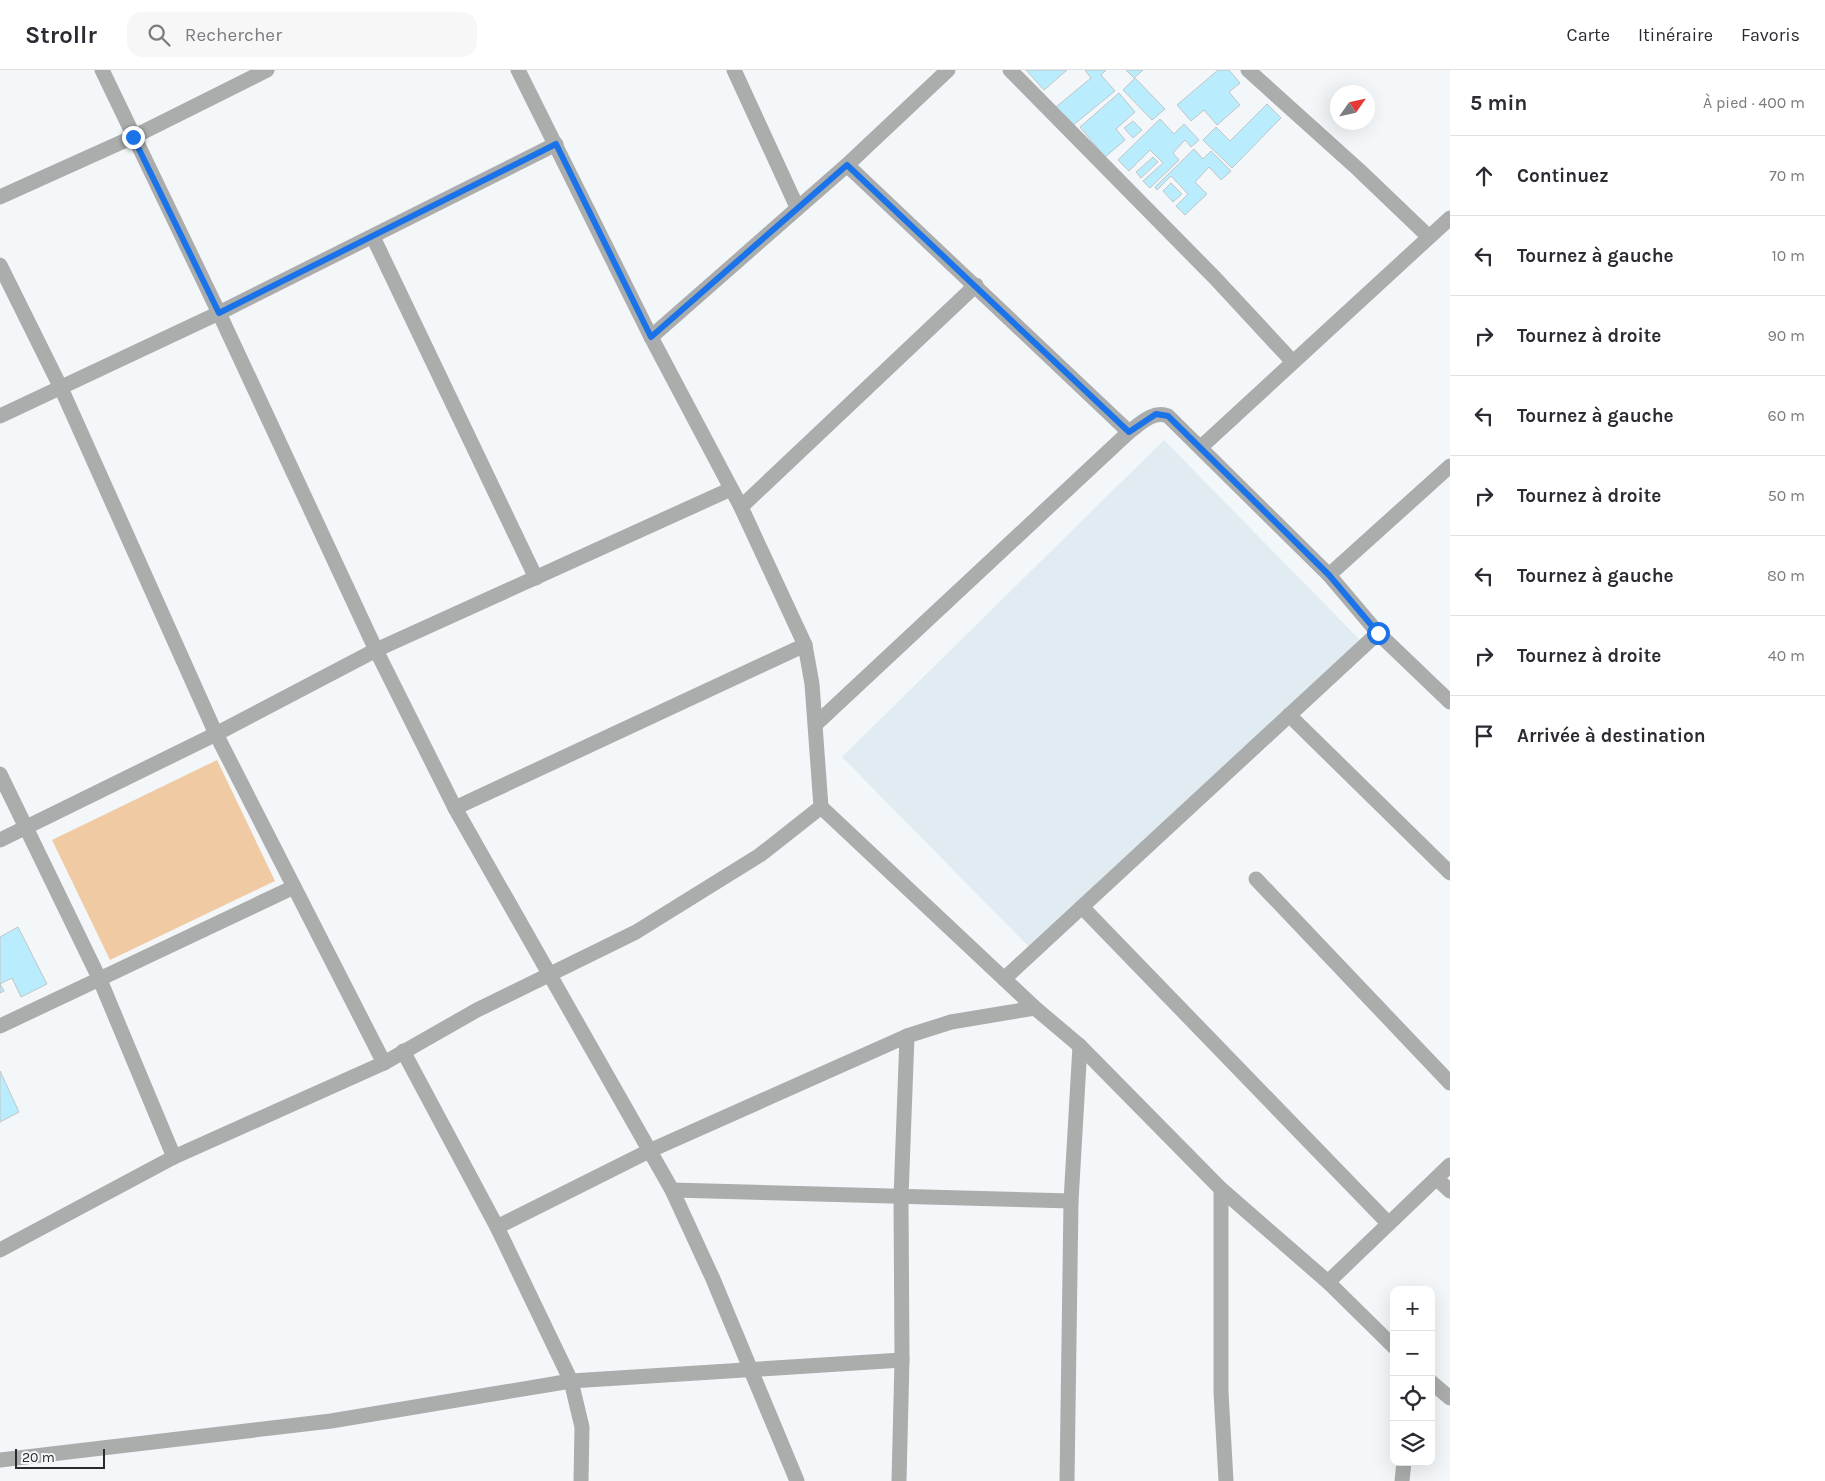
<!DOCTYPE html>
<html lang="fr">
<meta charset="utf-8">
<style>
body{margin:0;font-family:Karla,sans-serif;background:#f7f7f7;color:#2b2b33}
.controls{position:absolute;right:15px;bottom:15px;display:grid;overflow:hidden;border-radius:10px;box-shadow:0 5px 20px #0002}
.controls button{width:45px;height:45px;display:grid;place-items:center;padding:0;border:0;border-bottom:1px solid #e1e1e2;background:#fff;color:#2b2b33;font:25px sans-serif}
.compass{position:absolute;left:1330px;top:15px;width:45px;height:45px;border-radius:50%;background:#fff;box-shadow:0 5px 20px #0002;rotate:56deg}
.scale{position:absolute;left:15px;bottom:12px;width:90px;box-sizing:border-box;padding-left:5px;border:2px solid #2a2b2c;border-top:0;font-size:14px;line-height:18px;white-space:nowrap;color:#2a2b2c;-webkit-text-stroke:4px #f4f7f9;paint-order:stroke}
.stop{position:absolute;width:15px;height:15px;margin:-11px;border:4px solid #1a73e8;border-radius:50%;background:#fff}
.stop.end{background:#1a73e8;border-color:#fff;box-shadow:0 1px 5px #0008}
.list{margin:0;padding:0;list-style:none}
h2{display:flex;justify-content:space-between;align-items:center;height:65px;margin:0;padding:0 20px;font-size:21px}
h2 small{font-size:16px;font-weight:400;color:#7c7c81}
.list li{display:grid;grid-template-columns:32px 1fr auto;gap:15px;align-items:center;box-sizing:border-box;height:80px;padding:0 20px;border-top:1px solid #e1e1e2}
.list b{display:block;font-size:19px;white-space:nowrap}
.list em{font-size:16px;font-style:normal;color:#7c7c81}
.icon{flex:none;width:28px;height:28px;fill:none;stroke:currentColor;stroke-width:2;stroke-linecap:round;stroke-linejoin:round}
.map{position:relative;flex:none;width:1450px;height:1411px;overflow:hidden}
header{display:flex;align-items:center;gap:30px;box-sizing:border-box;height:70px;padding:0 25px;background:#fff;border-bottom:1px solid #e1e1e2}
header strong{font-size:24px}
nav{display:flex;gap:28px;margin-inline-start:auto;font-size:18px}
.search{width:350px;height:45px;background:#f7f7f7;display:flex;align-items:center;gap:12px;box-sizing:border-box;padding:0 18px;border-radius:15px;color:#7c7c81;font-size:19px}
main{display:flex}
aside{flex:1;background:#fff}
.map>svg:first-child{display:block}
.built{fill:#e0ecf1}
.green{fill:#efcaa2}
.building{fill:#b9edfe;stroke:#c1c5c6}
.lines{fill:none;stroke-linecap:round;stroke-linejoin:round}
.street{stroke:#abadad;stroke-width:15}
.route{stroke:#1a73e8;stroke-width:6}
</style>
<header>
<strong>Strollr</strong>
<div class="search"><svg class="icon" aria-label="search" viewBox="0 0 24 24"><circle cx="10" cy="10" r="6"/><path d="M15 15l6 6"/></svg>Rechercher</div>
<nav><a>Carte</a><a>Itinéraire</a><a>Favoris</a></nav>
</header>
<main>
<div class="map">
<svg width="1450" height="1411" viewBox="0 0 1450 1411">
<rect width="100%" height="100%" fill="#f4f7f9"/>
<!-- built -->
<path class="built" d="M 1164,370 L 1360,570 L 1039,887 L 842,687 Z"/>
<!-- green -->
<path class="green" d="M 217,690 L 275,811 L 110,890 L 52,770 Z"/>
<!-- building -->
<g class="building">
<path d="M 1026,0 L 1067,0 L 1044,20 Z"/>
<path d="M 1085,0 L 1106,0 L 1101,5 L 1115,21 L 1072,56 L 1056,37 L 1091,8 Z"/>
<path d="M 1126,0 L 1143,0 L 1134,8 Z"/>
<path d="M 1218,0 L 1229,0 L 1240,13 L 1229,22 L 1240,35 L 1217,55 L 1204,40 L 1191,51 L 1177,35 Z"/>
<path d="M 1135,8 L 1165,39 L 1152,50 L 1123,20 Z"/>
<path d="M 1119,23 L 1135,42 L 1116,59 L 1125,70 L 1105,87 L 1080,57 Z"/>
<path d="M 1267,34 L 1281,48 L 1232,98 L 1203,70 L 1216,57 L 1230,71 Z"/>
<path d="M 1160,49 L 1174,64 L 1184,54 L 1199,70 L 1191,77 L 1185,70 L 1173,83 L 1179,90 L 1150,118 L 1143,111 L 1163,93 L 1150,80 L 1129,101 L 1118,90 Z"/>
<path d="M 1133,51 L 1142,60 L 1133,68 L 1124,58 Z"/>
<path d="M 1194,79 L 1203,89 L 1211,81 L 1231,101 L 1221,110 L 1209,97 L 1195,112 L 1207,124 L 1185,145 L 1176,136 L 1188,124 L 1171,106 L 1157,120 L 1155,117 Z"/>
<path d="M 1153,87 L 1158,92 L 1141,108 L 1136,102 Z"/>
<path d="M 1171,113 L 1182,124 L 1173,132 L 1163,121 Z"/>
<path d="M 18,857 L 47,914 L 21,927 L 12,908 L 0,914 L 4,921 L 0,923 L 0,867 Z"/>
<path d="M 0,1001 L 19,1042 L 0,1052 Z"/>
</g>
<g class="lines">
<!-- street -->
<g class="street">
<path d="M 102,0 L 219,243 L 376,580 L 455,738 L 672,1120 L 713,1209 L 797,1411"/>
<path d="M 734,0 L 797,137"/>
<path d="M 1010,0 L 1215,208 L 1293,292"/>
<path d="M 1248,0 L 1359,100 L 1429,167"/>
<path d="M 847,95 L 1129,362"/>
<path d="M 0,127 L 133,67 L 267,0"/>
<path d="M 373,167 L 536,508"/>
<path d="M 0,195 L 61,318 L 216,664 L 384,993"/>
<path d="M 651,267 L 847,95 L 948,0"/>
<path d="M 0,346 L 219,243 L 556,74"/>
<path d="M 1201,377 L 1450,148"/>
<path d="M 741,437 L 976,215"/>
<path d="M 1329,505 L 1450,396"/>
<path d="M 1289,645 L 1450,803"/>
<path d="M 816,654 L 1129,362 C 1140,354 1153,340 1168,346 L 1329,505 L 1378,563 L 1450,632"/>
<path d="M 0,704 L 100,910 L 174,1087"/>
<path d="M 821,737 L 1035,938 L 1080,976 L 1221,1119 L 1328,1212 L 1394,1277"/>
<path d="M 455,738 L 805,575"/>
<path d="M 0,770 L 216,664 L 376,580 L 731,419"/>
<path d="M 1256,809 L 1450,1013"/>
<path d="M 1082,837 L 1388,1153"/>
<path d="M 1004,909 L 1378,563"/>
<path d="M 0,956 L 294,817"/>
<path d="M 403,981 L 497,1157 L 571,1311 L 582,1357 L 581,1411"/>
<path d="M 1437,1109 L 1450,1121"/>
<path d="M 1221,1119 L 1221,1322 L 1226,1411"/>
<path d="M 672,1120 L 1071,1131"/>
<path d="M 497,1157 L 649,1081 L 907,966 L 951,952 L 1035,938"/>
<path d="M 0,1180 L 174,1087 L 384,993 L 477,940 L 636,862 L 760,785 L 821,737 L 812,614 L 805,575 L 741,437 L 651,267 L 518,0"/>
<path d="M 1328,1212 L 1450,1095"/>
<path d="M 1431,1312 L 1450,1328"/>
<path d="M 0,1390 L 331,1351 L 571,1311 L 902,1290"/>
<path d="M 899,1411 L 902,1290 L 901,1127 L 907,966"/>
<path d="M 1067,1411 L 1071,1131 L 1080,976"/>
<path d="M 1402,1411 L 1404,1392"/>
</g>
</g>
<g class="lines">
<!-- route -->
<path class="route" d="M 133,67 L 219,243 L 556,74 L 651,267 L 847,95 L 1129,362 L 1156,344 L 1168,346 L 1329,505 L 1378,563"/>
</g>
</svg>
<div class="controls">
<button>+</button>
<button>−</button>
<button><svg class="icon" aria-label="locate" viewBox="0 0 24 24"><circle cx="12" cy="12" r="6"/><path d="M12 2v4M12 18v4M2 12h4M18 12h4"/></svg></button>
<button><svg class="icon" aria-label="layers" viewBox="0 0 24 24"><path d="M12 4l9 5-9 5-9-5zM3 14l9 5 9-5"/></svg></button>
</div>
<svg class="compass" viewBox="-18 -18 36 36"><path d="M0-13l5 13h-10z" fill="#e53935"/><path d="M0 13l5-13h-10z" fill="#7c7c81"/></svg>
<div class="scale">20 m</div>
<div class="stop" style="left:1378px;top:563px"></div>
<div class="stop end" style="left:133px;top:67px"></div>
</div>
<aside>
<h2>5 min<small>À pied · 400 m</small></h2>
<ul class="list">
<li><svg class="icon" aria-label="ahead" viewBox="0 0 24 24"><path d="M12 20V5M6 11l6-6 6 6"/></svg><div><b>Continuez</b></div><em>70 m</em></li>
<li><svg class="icon" aria-label="left" viewBox="0 0 24 24"><path d="M17 20v-9H6M10 6l-5 5 5 5"/></svg><div><b>Tournez à gauche</b></div><em>10 m</em></li>
<li><svg class="icon" aria-label="right" viewBox="0 0 24 24"><path d="M7 20v-9h11M14 6l5 5-5 5"/></svg><div><b>Tournez à droite</b></div><em>90 m</em></li>
<li><svg class="icon" aria-label="left" viewBox="0 0 24 24"><path d="M17 20v-9H6M10 6l-5 5 5 5"/></svg><div><b>Tournez à gauche</b></div><em>60 m</em></li>
<li><svg class="icon" aria-label="right" viewBox="0 0 24 24"><path d="M7 20v-9h11M14 6l5 5-5 5"/></svg><div><b>Tournez à droite</b></div><em>50 m</em></li>
<li><svg class="icon" aria-label="left" viewBox="0 0 24 24"><path d="M17 20v-9H6M10 6l-5 5 5 5"/></svg><div><b>Tournez à gauche</b></div><em>80 m</em></li>
<li><svg class="icon" aria-label="right" viewBox="0 0 24 24"><path d="M7 20v-9h11M14 6l5 5-5 5"/></svg><div><b>Tournez à droite</b></div><em>40 m</em></li>
<li><svg class="icon" aria-label="arrive" viewBox="0 0 24 24"><path d="M6 21V4h12l-3 4 3 4H6"/></svg><div><b>Arrivée à destination</b></div></li>
</ul>
</aside>
</main>
